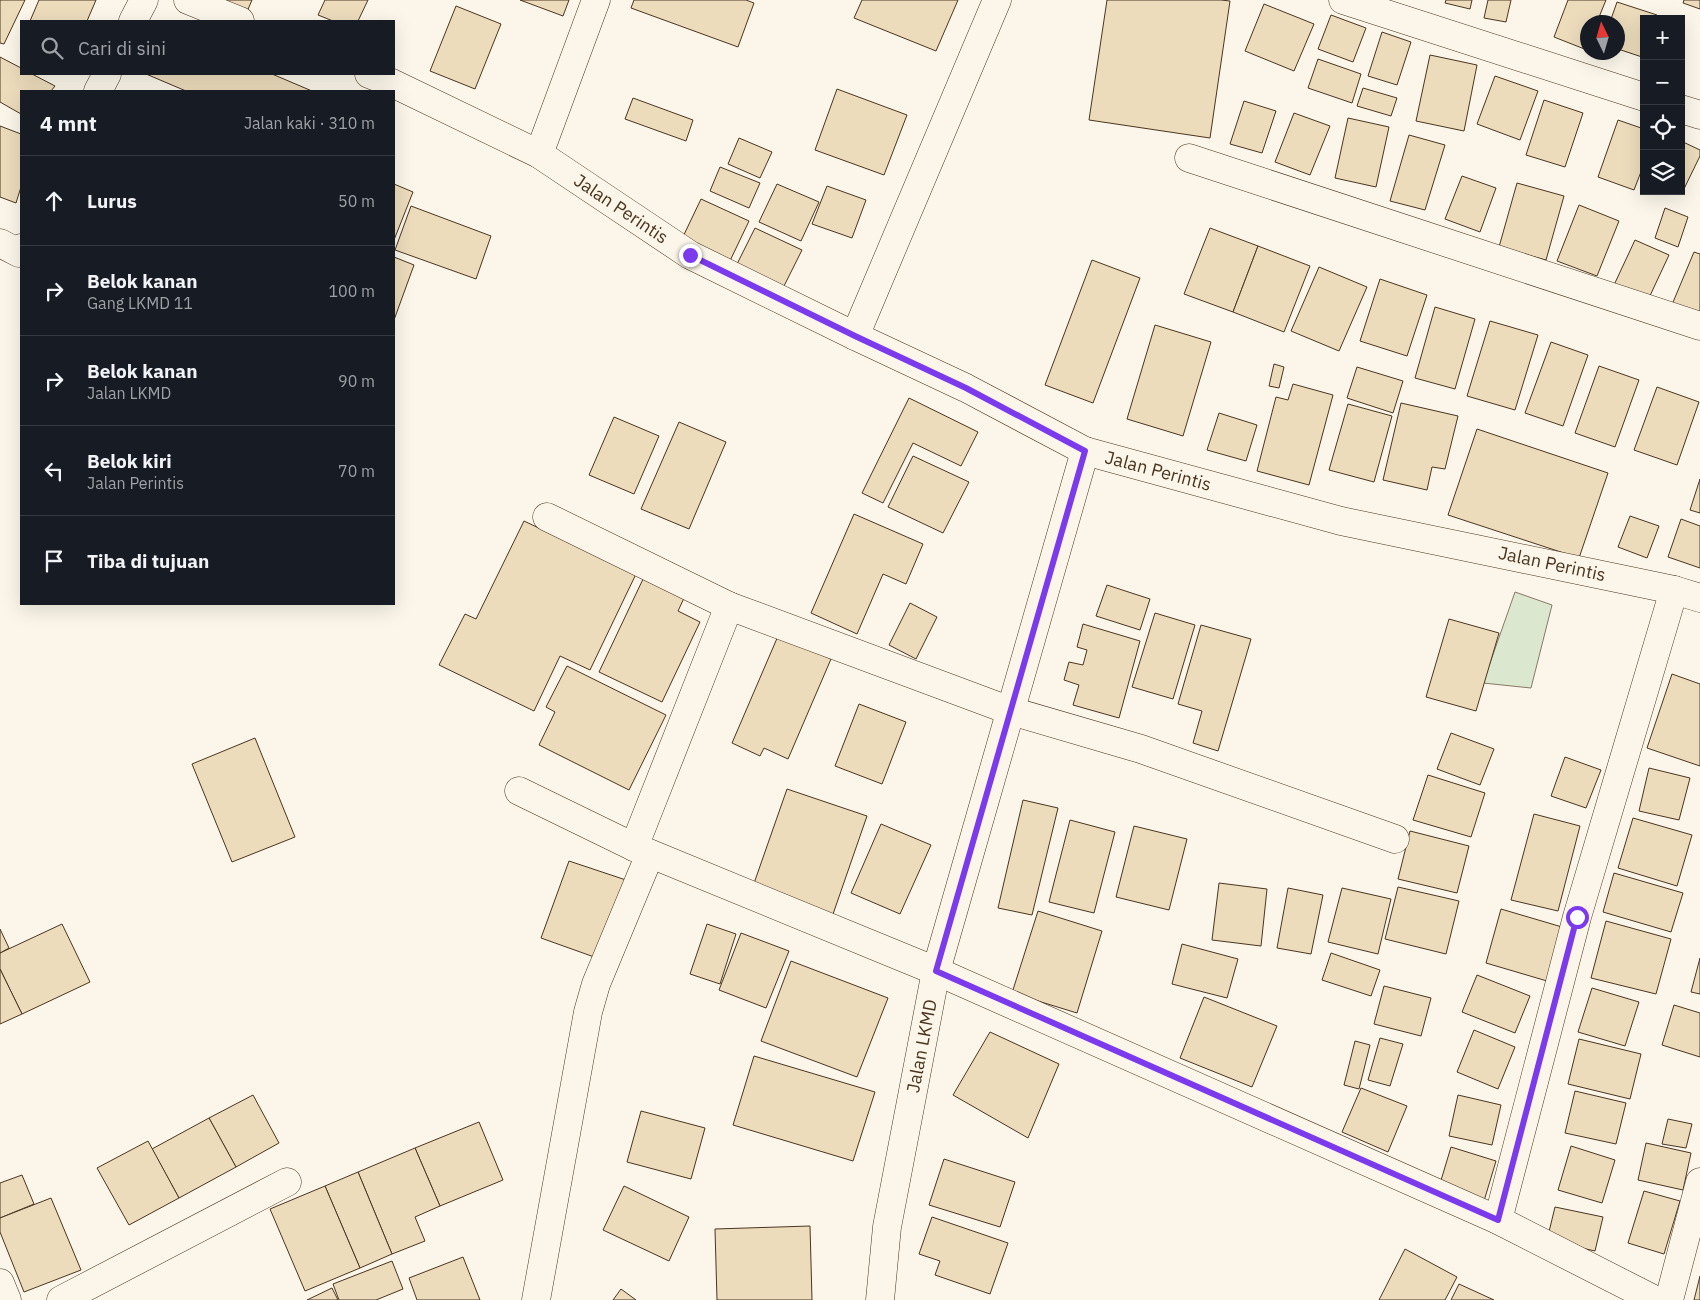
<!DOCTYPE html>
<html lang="id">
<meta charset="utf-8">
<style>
body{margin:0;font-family:"IBM Plex Sans",sans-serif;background:#242831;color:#f1f3f6}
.controls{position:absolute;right:15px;top:15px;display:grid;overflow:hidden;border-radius:0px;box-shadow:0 5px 20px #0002}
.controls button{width:45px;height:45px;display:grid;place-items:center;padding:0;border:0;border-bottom:1px solid #363941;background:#171b24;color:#f1f3f6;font:25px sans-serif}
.compass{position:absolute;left:1580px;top:15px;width:45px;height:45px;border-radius:50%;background:#171b24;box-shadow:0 5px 20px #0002;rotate:355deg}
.stop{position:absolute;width:15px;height:15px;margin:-11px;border:4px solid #7c3aed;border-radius:50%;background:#fff}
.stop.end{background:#7c3aed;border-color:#fff;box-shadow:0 1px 5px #0008}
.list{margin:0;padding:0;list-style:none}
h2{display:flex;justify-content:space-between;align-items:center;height:65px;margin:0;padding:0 20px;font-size:21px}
h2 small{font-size:16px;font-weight:400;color:#9ea1a6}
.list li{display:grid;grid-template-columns:32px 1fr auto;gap:15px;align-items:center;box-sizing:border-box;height:90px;padding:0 20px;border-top:1px solid #363941}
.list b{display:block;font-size:19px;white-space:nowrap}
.list p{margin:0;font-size:16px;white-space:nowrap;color:#9ea1a6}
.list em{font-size:16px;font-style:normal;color:#9ea1a6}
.icon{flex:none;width:28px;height:28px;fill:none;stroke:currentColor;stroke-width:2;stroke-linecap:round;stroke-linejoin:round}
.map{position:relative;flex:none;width:1700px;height:1300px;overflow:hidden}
.search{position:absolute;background:#171b24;box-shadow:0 5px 20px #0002;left:20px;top:20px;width:375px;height:55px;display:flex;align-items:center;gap:12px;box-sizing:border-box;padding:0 18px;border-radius:0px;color:#9ea1a6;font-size:19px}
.panel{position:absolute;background:#171b24;box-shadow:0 5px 20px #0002;left:20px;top:90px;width:375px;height:515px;border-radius:0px}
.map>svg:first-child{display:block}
.green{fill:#dce7d0;stroke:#887966}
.building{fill:#ecdcbc;stroke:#4a3520}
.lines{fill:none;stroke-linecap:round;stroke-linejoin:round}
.minor-casing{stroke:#4a3520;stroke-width:29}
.minor{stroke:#fbf6e9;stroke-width:28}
.route{stroke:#7c3aed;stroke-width:6}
.labels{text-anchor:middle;stroke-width:4;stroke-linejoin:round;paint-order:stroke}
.street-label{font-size:18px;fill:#4a3520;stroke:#fbf6e9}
</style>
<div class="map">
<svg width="1700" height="1300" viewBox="0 0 1700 1300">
<rect width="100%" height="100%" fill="#fbf6e9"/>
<!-- green -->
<path class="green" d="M 1515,592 L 1552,605 L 1531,688 L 1483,683 Z"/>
<!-- building -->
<g class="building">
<path d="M 0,0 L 25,0 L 4,44 L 0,43 Z"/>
<path d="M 39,0 L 96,0 L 87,21 L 30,21 Z"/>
<path d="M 206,0 L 252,0 L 246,14 Z"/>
<path d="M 325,0 L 368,0 L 358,21 L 333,21 L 318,15 Z"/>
<path d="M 520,0 L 569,0 L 563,16 Z"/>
<path d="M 634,0 L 746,0 L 754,3 L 738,47 L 631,8 Z"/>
<path d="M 862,0 L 958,0 L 936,51 L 854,18 Z"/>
<path d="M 1107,0 L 1221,0 L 1230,1 L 1210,138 L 1089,120 Z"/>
<path d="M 1446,0 L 1472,0 L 1470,9 L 1445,3 Z"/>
<path d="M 1488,0 L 1511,0 L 1506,22 L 1484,18 Z"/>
<path d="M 1568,0 L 1606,0 L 1597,22 L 1588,22 L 1587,50 L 1554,37 Z"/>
<path d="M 1684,0 L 1700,0 L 1700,9 L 1683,3 Z"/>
<path d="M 1617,2 L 1657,15 L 1655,19 L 1644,19 L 1644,53 L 1642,57 L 1618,49 L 1618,22 L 1610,22 Z"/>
<path d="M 1264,4 L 1314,24 L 1294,71 L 1245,51 Z"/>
<path d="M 456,6 L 501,24 L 475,89 L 430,71 Z"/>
<path d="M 1331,15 L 1366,28 L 1353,62 L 1318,49 Z"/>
<path d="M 1382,32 L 1411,42 L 1397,85 L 1368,76 Z"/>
<path d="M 1430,55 L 1477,65 L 1464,131 L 1416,121 Z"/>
<path d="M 0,57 L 21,68 L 21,74 L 32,74 L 55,86 L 51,91 L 21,91 L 21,114 L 0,102 Z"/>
<path d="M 1318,59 L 1361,74 L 1352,103 L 1308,88 Z"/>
<path d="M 146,74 L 272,74 L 312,91 L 186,91 Z"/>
<path d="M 1495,76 L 1538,91 L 1520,140 L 1477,124 Z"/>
<path d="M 1363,88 L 1397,98 L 1391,116 L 1357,106 Z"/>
<path d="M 837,89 L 907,115 L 884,175 L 815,150 Z"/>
<path d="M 633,98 L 693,120 L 686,141 L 625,119 Z"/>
<path d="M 1544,100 L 1583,113 L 1565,167 L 1526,155 Z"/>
<path d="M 1244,101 L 1276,111 L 1262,153 L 1230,144 Z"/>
<path d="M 1294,113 L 1330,126 L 1310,175 L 1275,162 Z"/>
<path d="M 1348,118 L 1389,127 L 1376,187 L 1335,178 Z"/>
<path d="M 1618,120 L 1644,129 L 1644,164 L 1634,190 L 1598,177 Z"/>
<path d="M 0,126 L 21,134 L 21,187 L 16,203 L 0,197 Z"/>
<path d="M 1409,135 L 1445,145 L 1425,210 L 1390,201 Z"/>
<path d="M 739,138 L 772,152 L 760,178 L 728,164 Z"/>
<path d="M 1681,141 L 1700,150 L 1700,156 L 1682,193 L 1678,191 L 1681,191 Z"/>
<path d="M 720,167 L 760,183 L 749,208 L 710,191 Z"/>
<path d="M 1462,176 L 1496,188 L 1480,232 L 1445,219 Z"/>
<path d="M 1517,183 L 1564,196 L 1546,260 L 1499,247 Z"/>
<path d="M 394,184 L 413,192 L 394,240 Z"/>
<path d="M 777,184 L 819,202 L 801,241 L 759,222 Z"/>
<path d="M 827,186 L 866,200 L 852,238 L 812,224 Z"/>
<path d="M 701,199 L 749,221 L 728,265 L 680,243 Z"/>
<path d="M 1579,205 L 1619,221 L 1597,276 L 1557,261 Z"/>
<path d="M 411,206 L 491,236 L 476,279 L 395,250 Z"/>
<path d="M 1665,208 L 1688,217 L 1678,247 L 1655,238 Z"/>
<path d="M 755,228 L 802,250 L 781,292 L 734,270 Z"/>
<path d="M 1210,228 L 1258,246 L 1233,312 L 1184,294 Z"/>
<path d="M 1635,240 L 1669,255 L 1648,300 L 1614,285 Z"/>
<path d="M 1258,246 L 1310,266 L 1284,332 L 1233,312 Z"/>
<path d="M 1694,252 L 1700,254 L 1700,318 L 1671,307 Z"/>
<path d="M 394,257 L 414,265 L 394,320 Z"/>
<path d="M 1092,260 L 1140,278 L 1093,403 L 1045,385 Z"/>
<path d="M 1319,267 L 1367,287 L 1339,351 L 1291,331 Z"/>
<path d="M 1380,279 L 1427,295 L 1407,356 L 1360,341 Z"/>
<path d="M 1435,307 L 1475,319 L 1455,389 L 1415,378 Z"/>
<path d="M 1490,321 L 1538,335 L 1515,410 L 1467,396 Z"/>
<path d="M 1155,325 L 1211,342 L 1183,436 L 1127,419 Z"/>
<path d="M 1551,342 L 1588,355 L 1563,426 L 1525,413 Z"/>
<path d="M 1274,364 L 1284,367 L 1279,388 L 1269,386 Z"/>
<path d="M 1599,366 L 1639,380 L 1615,447 L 1575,433 Z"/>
<path d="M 1357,367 L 1403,381 L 1393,413 L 1347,398 Z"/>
<path d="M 1293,384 L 1333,395 L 1309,485 L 1257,471 L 1276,397 L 1288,400 Z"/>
<path d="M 1657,387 L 1699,402 L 1677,465 L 1634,450 Z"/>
<path d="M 909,398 L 978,432 L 961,466 L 913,443 L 883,503 L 862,493 Z"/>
<path d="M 1401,403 L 1458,416 L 1445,469 L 1432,467 L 1427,490 L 1383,480 Z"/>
<path d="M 1348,404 L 1392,416 L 1374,482 L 1329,470 Z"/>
<path d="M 1219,413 L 1257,425 L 1246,461 L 1207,450 Z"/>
<path d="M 614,417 L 659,436 L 634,494 L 589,475 Z"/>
<path d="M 679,422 L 726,442 L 689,529 L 641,509 Z"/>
<path d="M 1477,429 L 1608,473 L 1579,558 L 1448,515 Z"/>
<path d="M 913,456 L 969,482 L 943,533 L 888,507 Z"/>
<path d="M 1700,479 L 1700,513 L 1690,510 Z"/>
<path d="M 854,514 L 923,544 L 906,584 L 883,574 L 857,634 L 811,613 Z"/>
<path d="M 1630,516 L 1659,526 L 1647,558 L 1618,547 Z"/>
<path d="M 1681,519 L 1700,526 L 1700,568 L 1668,557 Z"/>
<path d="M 524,521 L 636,574 L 590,670 L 560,656 L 534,711 L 439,665 L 465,614 L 476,619 Z"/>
<path d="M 644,577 L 685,596 L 678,611 L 700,622 L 662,702 L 599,672 Z"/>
<path d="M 1107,585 L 1150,599 L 1140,630 L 1096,616 Z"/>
<path d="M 910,603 L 937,617 L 916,659 L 889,645 Z"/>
<path d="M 1155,613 L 1195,625 L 1173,699 L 1132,687 Z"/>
<path d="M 1449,619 L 1499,633 L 1476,711 L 1426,697 Z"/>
<path d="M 1083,624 L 1140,641 L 1119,718 L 1073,705 L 1079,685 L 1064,680 L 1069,662 L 1083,665 L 1087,650 L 1077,647 Z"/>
<path d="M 1201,625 L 1251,639 L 1218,751 L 1193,743 L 1202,711 L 1178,704 Z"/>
<path d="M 778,636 L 831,659 L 788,759 L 764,748 L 760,756 L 732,743 Z"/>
<path d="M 567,666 L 666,715 L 629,790 L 539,745 L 555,712 L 546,707 Z"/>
<path d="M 1672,674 L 1700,684 L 1700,766 L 1647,748 Z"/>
<path d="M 859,704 L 906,722 L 882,784 L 835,766 Z"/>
<path d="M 1451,733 L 1494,749 L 1480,785 L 1437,769 Z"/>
<path d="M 255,738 L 295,837 L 232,862 L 192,764 Z"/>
<path d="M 1565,757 L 1601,770 L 1586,808 L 1551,796 Z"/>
<path d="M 1649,768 L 1690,778 L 1679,820 L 1639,811 Z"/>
<path d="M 1428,775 L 1485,793 L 1471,837 L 1413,820 Z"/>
<path d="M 787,789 L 867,816 L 832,917 L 752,889 Z"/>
<path d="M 1023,800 L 1058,808 L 1032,915 L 998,908 Z"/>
<path d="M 1534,814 L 1580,826 L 1558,911 L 1511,900 Z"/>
<path d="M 1633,818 L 1692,835 L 1677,886 L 1618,868 Z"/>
<path d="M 1070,820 L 1115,832 L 1094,913 L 1049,902 Z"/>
<path d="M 881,824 L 931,845 L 900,914 L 851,893 Z"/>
<path d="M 1134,826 L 1187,839 L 1169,910 L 1116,897 Z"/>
<path d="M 1410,831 L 1469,846 L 1457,893 L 1398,879 Z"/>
<path d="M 569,861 L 626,880 L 597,958 L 541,938 Z"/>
<path d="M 1614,873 L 1683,893 L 1671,932 L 1603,912 Z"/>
<path d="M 1219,883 L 1267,889 L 1261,946 L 1212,940 Z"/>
<path d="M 1398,887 L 1459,901 L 1446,954 L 1385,939 Z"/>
<path d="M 1288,888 L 1323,895 L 1311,954 L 1277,948 Z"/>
<path d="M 1342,888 L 1391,899 L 1378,954 L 1328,942 Z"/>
<path d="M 1501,909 L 1562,927 L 1547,981 L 1486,963 Z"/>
<path d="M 1038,911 L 1102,931 L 1077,1013 L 1012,993 Z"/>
<path d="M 1606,921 L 1671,939 L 1656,994 L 1591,978 Z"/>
<path d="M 62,924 L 90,982 L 22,1014 L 0,969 L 0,953 Z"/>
<path d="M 707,924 L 736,934 L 720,984 L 690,974 Z"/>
<path d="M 0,929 L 9,948 L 0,953 Z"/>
<path d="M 741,933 L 789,951 L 766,1008 L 719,990 Z"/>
<path d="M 1182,944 L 1238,959 L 1227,998 L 1172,984 Z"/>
<path d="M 1331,953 L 1380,970 L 1371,996 L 1322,980 Z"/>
<path d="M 1700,958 L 1700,994 L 1691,992 Z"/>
<path d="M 791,961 L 888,998 L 857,1077 L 761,1041 Z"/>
<path d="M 0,969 L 22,1014 L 0,1024 Z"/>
<path d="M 1477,975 L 1530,996 L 1515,1033 L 1462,1012 Z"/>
<path d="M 1384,986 L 1431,998 L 1421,1036 L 1374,1024 Z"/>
<path d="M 1592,988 L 1639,1002 L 1625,1046 L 1578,1032 Z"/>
<path d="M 1204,997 L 1277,1026 L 1252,1087 L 1180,1058 Z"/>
<path d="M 1674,1005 L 1700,1013 L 1700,1057 L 1662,1045 Z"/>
<path d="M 1474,1030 L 1515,1047 L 1498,1089 L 1457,1072 Z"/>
<path d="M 990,1032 L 1059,1064 L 1028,1138 L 953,1095 Z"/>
<path d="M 1380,1038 L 1403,1044 L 1390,1086 L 1368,1080 Z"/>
<path d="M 1579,1039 L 1641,1054 L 1630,1099 L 1568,1084 Z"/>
<path d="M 1355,1041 L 1370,1045 L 1359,1089 L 1344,1085 Z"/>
<path d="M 754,1056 L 875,1092 L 853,1161 L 733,1125 Z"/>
<path d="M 1361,1088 L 1407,1106 L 1388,1152 L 1342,1132 Z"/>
<path d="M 1575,1091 L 1626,1103 L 1616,1144 L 1565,1133 Z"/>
<path d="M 253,1095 L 279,1143 L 236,1167 L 209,1118 Z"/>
<path d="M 1458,1095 L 1501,1105 L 1492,1145 L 1449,1136 Z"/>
<path d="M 641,1111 L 705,1128 L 691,1179 L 627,1162 Z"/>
<path d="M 209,1118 L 236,1167 L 179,1198 L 152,1149 Z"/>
<path d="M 1668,1119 L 1692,1124 L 1686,1148 L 1662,1144 Z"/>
<path d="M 479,1122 L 503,1180 L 440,1206 L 415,1148 Z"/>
<path d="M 148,1141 L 179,1198 L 129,1225 L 97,1168 Z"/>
<path d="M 1646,1143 L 1691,1153 L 1683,1190 L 1638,1180 Z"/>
<path d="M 1571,1146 L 1615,1160 L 1602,1203 L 1558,1190 Z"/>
<path d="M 1451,1147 L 1496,1161 L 1484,1201 L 1439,1187 Z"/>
<path d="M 415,1148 L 440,1206 L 415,1217 L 425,1241 L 392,1254 L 358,1172 Z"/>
<path d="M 944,1159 L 1015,1182 L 1000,1227 L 929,1205 Z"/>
<path d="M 358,1172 L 392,1254 L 360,1268 L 325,1186 Z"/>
<path d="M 22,1175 L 34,1204 L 0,1218 L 0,1183 Z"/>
<path d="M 325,1186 L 360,1268 L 305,1291 L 270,1209 Z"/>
<path d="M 624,1186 L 689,1217 L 669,1261 L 603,1230 Z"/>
<path d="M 1644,1191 L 1680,1201 L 1664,1254 L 1628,1243 Z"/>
<path d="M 51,1198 L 81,1270 L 24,1292 L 0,1232 L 0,1218 Z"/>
<path d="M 1555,1207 L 1603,1217 L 1595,1251 L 1547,1240 Z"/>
<path d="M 932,1217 L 1008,1243 L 990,1294 L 935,1275 L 940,1261 L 919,1254 Z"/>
<path d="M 810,1226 L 812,1300 L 717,1300 L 715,1229 Z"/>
<path d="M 1405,1249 L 1457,1277 L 1445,1300 L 1379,1300 Z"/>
<path d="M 463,1257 L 480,1300 L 417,1300 L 409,1278 Z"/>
<path d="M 392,1261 L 403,1289 L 376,1300 L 339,1300 L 333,1284 Z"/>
<path d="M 1700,1276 L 1700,1300 L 1694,1300 Z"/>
<path d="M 1459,1284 L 1494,1300 L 1451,1300 Z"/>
<path d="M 332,1288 L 338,1300 L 307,1300 Z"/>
<path d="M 621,1289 L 636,1300 L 613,1300 Z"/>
</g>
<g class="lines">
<!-- minor casing -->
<g class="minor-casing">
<g id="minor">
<path d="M 188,0 L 240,21"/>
<path d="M 1343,0 L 1644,97"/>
<path d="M 133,21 L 144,0"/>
<path d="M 369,74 L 392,83 L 539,154 L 690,255 L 855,336 L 966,388 L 1085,451 L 1341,521 L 1674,590 L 1700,598"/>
<path d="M 98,91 L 107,74"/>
<path d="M 1681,109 L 1700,115"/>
<path d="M 539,154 L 596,0"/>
<path d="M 1189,158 L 1700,326"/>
<path d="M 0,243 L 19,253 L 21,248"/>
<path d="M 855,336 L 997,0"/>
<path d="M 547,517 L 729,606 L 1011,711 L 1141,749 L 1395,839"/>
<path d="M 519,791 L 634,847 L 936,971 L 1498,1220 L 1655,1300"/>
<path d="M 634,847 L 729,606"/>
<path d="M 1498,1220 L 1577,917 L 1674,590"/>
<path d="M 0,1283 L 7,1300"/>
<path d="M 61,1300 L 287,1182"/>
<path d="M 536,1300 L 588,1012 L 596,984 L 650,854"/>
<path d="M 880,1300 L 887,1227 L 936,971 L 1085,451"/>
<path d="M 1669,1300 L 1700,1182"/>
</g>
</g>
<!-- minor -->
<use href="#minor" class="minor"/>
</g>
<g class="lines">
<!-- route -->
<path class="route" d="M 690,255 L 855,336 L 966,388 L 1085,451 L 936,971 L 1498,1220 L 1577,917"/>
</g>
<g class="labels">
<!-- street labels -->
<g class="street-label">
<text transform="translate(621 209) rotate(34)" y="6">Jalan Perintis</text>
<text transform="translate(1158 471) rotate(15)" y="6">Jalan Perintis</text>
<text transform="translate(1552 564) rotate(12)" y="6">Jalan Perintis</text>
<text transform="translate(922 1046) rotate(-79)" y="6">Jalan LKMD</text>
</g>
</g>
</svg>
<div class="controls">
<button>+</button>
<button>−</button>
<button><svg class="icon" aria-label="locate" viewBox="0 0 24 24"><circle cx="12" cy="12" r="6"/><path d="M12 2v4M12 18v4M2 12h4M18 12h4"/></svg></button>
<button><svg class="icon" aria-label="layers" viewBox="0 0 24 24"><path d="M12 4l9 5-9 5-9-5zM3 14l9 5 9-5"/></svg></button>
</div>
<svg class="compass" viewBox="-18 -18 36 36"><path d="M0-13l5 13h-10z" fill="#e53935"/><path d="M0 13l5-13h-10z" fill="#9ea1a6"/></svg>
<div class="stop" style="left:1577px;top:917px"></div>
<div class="stop end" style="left:690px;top:255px"></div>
<div class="search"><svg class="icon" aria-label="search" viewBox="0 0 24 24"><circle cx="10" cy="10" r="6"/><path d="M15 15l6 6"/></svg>Cari di sini</div>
<section class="panel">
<h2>4 mnt<small>Jalan kaki · 310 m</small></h2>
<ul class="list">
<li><svg class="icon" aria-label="ahead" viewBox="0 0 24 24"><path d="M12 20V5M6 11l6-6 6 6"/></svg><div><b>Lurus</b></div><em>50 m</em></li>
<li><svg class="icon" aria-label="right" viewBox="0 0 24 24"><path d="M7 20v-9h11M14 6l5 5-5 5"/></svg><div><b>Belok kanan</b><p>Gang LKMD 11</p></div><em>100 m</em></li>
<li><svg class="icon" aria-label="right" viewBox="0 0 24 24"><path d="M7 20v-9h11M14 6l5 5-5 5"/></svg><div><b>Belok kanan</b><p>Jalan LKMD</p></div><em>90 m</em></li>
<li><svg class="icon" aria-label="left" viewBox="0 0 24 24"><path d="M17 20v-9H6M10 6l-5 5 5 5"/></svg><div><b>Belok kiri</b><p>Jalan Perintis</p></div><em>70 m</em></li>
<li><svg class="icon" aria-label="arrive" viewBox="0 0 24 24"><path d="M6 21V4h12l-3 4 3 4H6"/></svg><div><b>Tiba di tujuan</b></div></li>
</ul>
</section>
</div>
